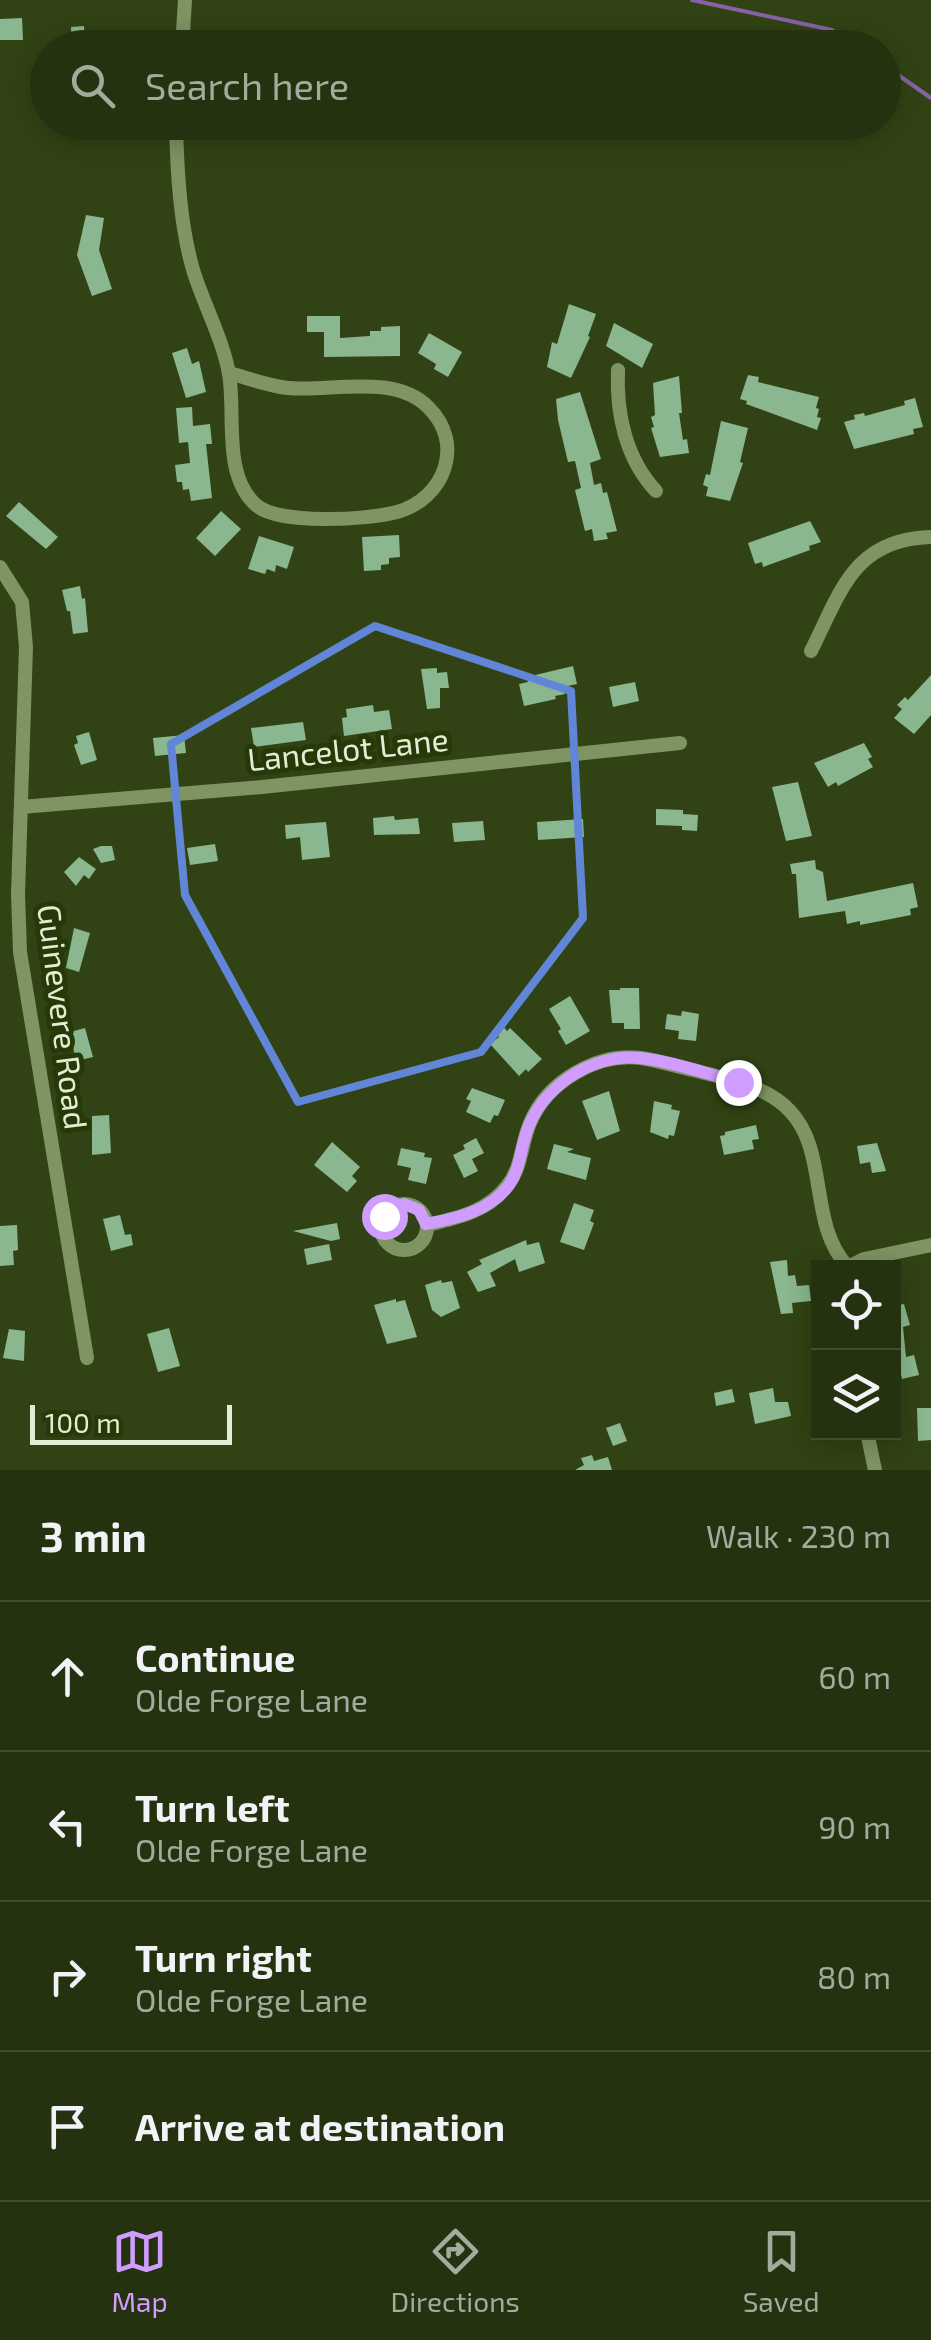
<!DOCTYPE html>
<meta charset="utf-8">
<style>
body{margin:0;font-family:"Exo 2",sans-serif;background:#2d3a18;color:#f1f3f6}
.controls{position:absolute;right:30px;bottom:30px;display:grid;overflow:hidden;border-radius:0px;box-shadow:0 5px 25px #0003}
.controls button{width:90px;height:90px;display:grid;place-items:center;padding:0;border:0;border-bottom:2px solid #424d2f;background:#25320f;color:#f1f3f6;font:50px sans-serif}
.scale{position:absolute;left:30px;bottom:25px;width:202px;box-sizing:border-box;padding-left:10px;border:5px solid #e2eed4;border-top:0;font-size:28px;line-height:35px;white-space:nowrap;color:#e2eed4;-webkit-text-stroke:8px #273907;paint-order:stroke}
.stop{position:absolute;width:30px;height:30px;margin:-22px;border:8px solid #d09dff;border-radius:50%;background:#fff}
.stop.end{background:#d09dff;border-color:#fff;box-shadow:0 2px 10px #0008}
.list{margin:0;padding:0;list-style:none}
h2{display:flex;justify-content:space-between;align-items:center;height:130px;margin:0;padding:0 40px;font-size:42px}
h2 small{font-size:32px;font-weight:400;color:#a3aa9e}
.list li{display:grid;grid-template-columns:65px 1fr auto;gap:30px;align-items:center;box-sizing:border-box;height:150px;padding:0 40px;border-top:2px solid #424d2f}
.list b{display:block;font-size:38px;white-space:nowrap}
.list p{margin:0;font-size:32px;white-space:nowrap;color:#a3aa9e}
.list em{font-size:32px;font-style:normal;color:#a3aa9e}
.icon{flex:none;width:55px;height:55px;fill:none;stroke:currentColor;stroke-width:2;stroke-linecap:round;stroke-linejoin:round}
.map{position:relative;flex:none;width:931px;height:1470px;overflow:hidden}
.search{position:absolute;background:#25320f;box-shadow:0 5px 25px #0003;left:30px;right:30px;top:30px;height:110px;display:flex;align-items:center;gap:25px;box-sizing:border-box;padding:0 35px;border-radius:55px;color:#a3aa9e;font-size:38px}
.sheet{height:730px;background:#25320f}
nav{display:flex;justify-content:space-around;align-items:center;box-sizing:border-box;height:140px;border-top:2px solid #424d2f;background:#25320f;font-size:28px;color:#a3aa9e}
nav a{display:grid;justify-items:center;gap:5px}
nav .on{color:#d09dff}
.map>svg:first-child{display:block}
.lines{fill:none;stroke-linecap:round;stroke-linejoin:round}
.stream{stroke:#8663a6;stroke-width:4}
.building{fill:#8ab78f}
.minor{stroke:#7e9462;stroke-width:14}
.route{stroke:#d09dff;stroke-width:12}
.marked{fill:none;stroke:#6286d7;stroke-width:8;stroke-linejoin:round}
.labels{text-anchor:middle;stroke-width:10;stroke-linejoin:round;paint-order:stroke}
.street-label{font-size:32px;fill:#e2eed4;stroke:#273907}
</style>
<div class="map">
<svg width="931" height="1470" viewBox="0 0 931 1470">
<rect width="100%" height="100%" fill="#314314"/>
<g class="lines">
<!-- stream -->
<g class="stream">
<path d="M 692,0 L 832,30 L 857,48"/>
<path d="M 884,65 L 931,98"/>
</g>
</g>
<!-- building -->
<g class="building">
<path d="M 22,18 L 23,40 L 0,40 L 0,19 Z"/>
<path d="M 84,26 L 85,48 L 72,48 L 71,27 Z"/>
<path d="M 86,215 L 104,218 L 99,250 L 112,289 L 92,296 L 77,255 Z"/>
<path d="M 569,304 L 596,314 L 588,336 L 590,337 L 571,378 L 547,367 L 552,342 L 557,344 Z"/>
<path d="M 307,316 L 340,316 L 340,338 L 370,336 L 370,331 L 381,331 L 381,327 L 400,326 L 400,356 L 324,357 L 324,332 L 307,332 Z"/>
<path d="M 614,323 L 653,344 L 642,368 L 606,346 Z"/>
<path d="M 429,333 L 462,352 L 448,377 L 434,369 L 436,364 L 418,353 Z"/>
<path d="M 187,348 L 192,364 L 199,361 L 206,392 L 186,398 L 172,353 Z"/>
<path d="M 748,375 L 759,377 L 758,382 L 819,397 L 816,408 L 819,409 L 817,417 L 821,418 L 817,430 L 746,404 L 747,401 L 740,399 Z"/>
<path d="M 679,376 L 682,413 L 679,413 L 683,440 L 687,439 L 689,453 L 660,457 L 651,428 L 654,427 L 651,417 L 655,415 L 653,383 Z"/>
<path d="M 580,392 L 601,459 L 590,463 L 594,485 L 601,483 L 603,493 L 607,492 L 617,531 L 606,533 L 608,539 L 594,541 L 592,529 L 585,531 L 575,490 L 581,488 L 575,461 L 568,462 L 558,420 L 556,399 Z"/>
<path d="M 915,398 L 923,427 L 913,429 L 914,434 L 854,449 L 844,422 L 855,419 L 854,415 L 864,413 L 865,416 L 905,405 L 904,401 Z"/>
<path d="M 192,407 L 193,426 L 210,424 L 212,444 L 206,444 L 212,498 L 191,501 L 189,489 L 183,490 L 182,482 L 177,482 L 175,465 L 190,463 L 188,442 L 179,443 L 176,408 Z"/>
<path d="M 721,421 L 748,428 L 740,462 L 743,463 L 730,501 L 706,496 L 708,487 L 703,485 L 706,474 L 710,475 Z"/>
<path d="M 19,502 L 58,537 L 46,549 L 6,516 Z"/>
<path d="M 221,511 L 241,529 L 215,556 L 196,538 Z"/>
<path d="M 810,521 L 821,542 L 809,546 L 810,550 L 763,567 L 762,562 L 755,564 L 748,543 Z"/>
<path d="M 399,535 L 400,557 L 389,558 L 389,564 L 381,565 L 381,570 L 364,571 L 362,537 Z"/>
<path d="M 259,536 L 294,547 L 287,569 L 276,565 L 275,572 L 267,569 L 265,574 L 248,569 Z"/>
<path d="M 80,586 L 82,599 L 85,598 L 88,632 L 73,634 L 70,611 L 67,611 L 62,590 Z"/>
<path d="M 573,666 L 577,684 L 563,687 L 565,694 L 555,696 L 556,699 L 524,706 L 519,684 L 528,682 L 527,677 Z"/>
<path d="M 437,668 L 437,673 L 447,672 L 449,688 L 440,688 L 440,708 L 427,709 L 421,669 Z"/>
<path d="M 931,675 L 931,715 L 914,734 L 894,718 L 902,709 L 897,705 L 905,697 L 908,700 Z"/>
<path d="M 635,682 L 639,701 L 613,707 L 609,687 Z"/>
<path d="M 373,705 L 374,712 L 389,710 L 392,729 L 344,736 L 342,718 L 347,717 L 346,709 Z"/>
<path d="M 303,722 L 306,740 L 254,747 L 251,728 Z"/>
<path d="M 89,732 L 97,760 L 81,765 L 74,745 L 78,743 L 76,736 Z"/>
<path d="M 184,735 L 186,753 L 155,756 L 153,738 Z"/>
<path d="M 864,743 L 872,757 L 868,759 L 873,767 L 838,786 L 836,782 L 828,787 L 814,763 Z"/>
<path d="M 798,782 L 812,836 L 786,841 L 772,787 Z"/>
<path d="M 656,809 L 683,810 L 683,814 L 698,815 L 697,831 L 682,830 L 682,826 L 656,825 Z"/>
<path d="M 394,816 L 395,820 L 418,818 L 420,834 L 374,835 L 373,818 Z"/>
<path d="M 583,819 L 584,837 L 538,840 L 537,822 Z"/>
<path d="M 483,821 L 485,840 L 454,842 L 452,823 Z"/>
<path d="M 326,822 L 330,857 L 302,860 L 300,837 L 286,839 L 285,825 Z"/>
<path d="M 215,844 L 218,861 L 190,865 L 187,848 Z"/>
<path d="M 101,846 L 112,846 L 115,860 L 101,863 L 93,849 Z"/>
<path d="M 79,857 L 96,869 L 89,879 L 84,875 L 76,886 L 64,872 Z"/>
<path d="M 815,860 L 816,869 L 823,872 L 827,901 L 913,883 L 918,907 L 910,909 L 911,915 L 860,925 L 860,921 L 847,924 L 845,911 L 799,918 L 796,874 L 792,874 L 790,864 Z"/>
<path d="M 74,928 L 90,933 L 79,972 L 66,968 Z"/>
<path d="M 620,988 L 639,988 L 640,1029 L 624,1029 L 624,1023 L 612,1023 L 609,990 L 620,990 Z"/>
<path d="M 570,996 L 590,1031 L 566,1045 L 558,1031 L 561,1029 L 549,1009 Z"/>
<path d="M 682,1011 L 699,1014 L 696,1041 L 678,1039 L 679,1031 L 665,1029 L 667,1014 L 681,1016 Z"/>
<path d="M 501,1024 L 507,1031 L 510,1028 L 542,1059 L 528,1072 L 526,1069 L 519,1076 L 490,1044 L 499,1037 L 493,1030 Z"/>
<path d="M 85,1028 L 93,1057 L 76,1061 L 70,1032 Z"/>
<path d="M 472,1088 L 505,1100 L 498,1116 L 494,1115 L 490,1123 L 466,1112 L 471,1101 L 466,1099 Z"/>
<path d="M 609,1091 L 620,1131 L 597,1140 L 582,1101 Z"/>
<path d="M 654,1101 L 672,1105 L 671,1109 L 680,1111 L 674,1136 L 669,1135 L 668,1139 L 650,1132 Z"/>
<path d="M 109,1115 L 111,1153 L 92,1155 L 92,1116 Z"/>
<path d="M 756,1125 L 759,1139 L 752,1140 L 754,1149 L 724,1155 L 720,1136 L 725,1135 L 725,1132 Z"/>
<path d="M 476,1138 L 484,1153 L 472,1159 L 478,1171 L 464,1178 L 453,1155 L 465,1149 L 463,1145 Z"/>
<path d="M 332,1142 L 360,1167 L 352,1176 L 357,1181 L 347,1192 L 314,1165 Z"/>
<path d="M 877,1143 L 886,1171 L 872,1173 L 870,1162 L 860,1164 L 857,1146 Z"/>
<path d="M 554,1144 L 574,1149 L 567,1152 L 591,1158 L 586,1180 L 547,1169 Z"/>
<path d="M 401,1148 L 425,1153 L 424,1157 L 432,1158 L 426,1184 L 408,1180 L 411,1168 L 397,1165 Z"/>
<path d="M 574,1203 L 594,1210 L 590,1221 L 594,1223 L 584,1250 L 560,1242 Z"/>
<path d="M 120,1215 L 125,1235 L 131,1234 L 133,1245 L 111,1251 L 103,1219 Z"/>
<path d="M 337,1223 L 340,1239 L 331,1241 L 293,1231 Z"/>
<path d="M 17,1225 L 18,1250 L 13,1251 L 14,1265 L 0,1266 L 0,1226 Z"/>
<path d="M 526,1240 L 527,1245 L 539,1242 L 545,1263 L 519,1272 L 515,1259 L 490,1273 L 496,1286 L 478,1292 L 467,1272 L 482,1264 L 479,1260 Z"/>
<path d="M 329,1244 L 332,1260 L 307,1265 L 304,1249 Z"/>
<path d="M 787,1260 L 788,1276 L 795,1275 L 797,1286 L 809,1285 L 811,1301 L 792,1303 L 793,1313 L 781,1314 L 770,1262 Z"/>
<path d="M 441,1280 L 442,1283 L 452,1281 L 460,1308 L 441,1317 L 432,1310 L 425,1285 Z"/>
<path d="M 396,1299 L 396,1302 L 405,1300 L 417,1337 L 387,1344 L 374,1305 Z"/>
<path d="M 904,1304 L 910,1325 L 903,1327 L 906,1357 L 914,1355 L 919,1375 L 902,1379 L 894,1342 L 894,1306 Z"/>
<path d="M 169,1328 L 180,1366 L 158,1372 L 147,1334 Z"/>
<path d="M 9,1329 L 25,1331 L 24,1361 L 3,1358 Z"/>
<path d="M 773,1388 L 775,1402 L 788,1402 L 791,1416 L 755,1424 L 749,1393 Z"/>
<path d="M 732,1389 L 735,1402 L 716,1406 L 714,1393 Z"/>
<path d="M 917,1408 L 931,1408 L 931,1440 L 918,1441 Z"/>
<path d="M 620,1423 L 627,1441 L 613,1446 L 606,1428 Z"/>
<path d="M 592,1455 L 594,1461 L 608,1457 L 612,1470 L 575,1470 L 584,1465 L 581,1458 Z"/>
</g>
<g class="lines">
<!-- minor -->
<g class="minor">
<path d="M 182,48 L 185,0"/>
<path d="M 176,122 C 177,171 180,227 194,273 C 205,307 223,340 229,374 C 236,414 222,475 256,505 C 278,525 368,520 397,512 C 444,499 466,444 428,407 C 394,373 331,392 288,388 C 268,386 248,378 229,373"/>
<path d="M 618,370 C 616,414 626,459 656,491"/>
<path d="M 0,567 L 22,602 L 26,647 L 18,894 L 20,952 L 87,1358"/>
<path d="M 811,651 C 841,591 854,539 931,537"/>
<path d="M 21,807 L 262,787 L 680,743"/>
<circle cx="404" cy="1227" r="23"/>
<path d="M 427,1225 C 457,1218 487,1212 507,1186 C 522,1168 521,1144 530,1123 C 547,1082 597,1052 641,1058 C 659,1061 676,1066 693,1070 C 726,1079 766,1085 790,1111 C 829,1152 808,1223 847,1266"/>
<path d="M 846,1268 L 864,1259 L 931,1245"/>
<path d="M 867,1432 L 875,1470"/>
</g>
</g>
<g class="lines">
<!-- route -->
<path class="route" d="M 384,1216 L 389,1210 L 404,1204 L 419,1210 L 426,1224 C 457,1218 489,1212 509,1185 C 520,1169 520,1152 526,1134 C 540,1088 591,1053 640,1058 C 672,1061 706,1074 738,1082"/>
</g>
<!-- marked area -->
<path class="marked" d="M 375,626 L 571,691 L 583,918 L 481,1052 L 298,1102 L 185,895 L 171,744 Z"/>
<g class="labels">
<!-- street labels -->
<g class="street-label">
<text transform="translate(348 750) rotate(-6)" y="11">Lancelot Lane</text>
<text transform="translate(62 1017) rotate(83)" y="11">Guinevere Road</text>
</g>
</g>
</svg>
<div class="controls">
<button><svg class="icon" aria-label="locate" viewBox="0 0 24 24"><circle cx="12" cy="12" r="6"/><path d="M12 2v4M12 18v4M2 12h4M18 12h4"/></svg></button>
<button><svg class="icon" aria-label="layers" viewBox="0 0 24 24"><path d="M12 4l9 5-9 5-9-5zM3 14l9 5 9-5"/></svg></button>
</div>
<div class="scale">100 m</div>
<div class="stop" style="left:384px;top:1216px"></div>
<div class="stop end" style="left:738px;top:1082px"></div>
<div class="search"><svg class="icon" aria-label="search" viewBox="0 0 24 24"><circle cx="10" cy="10" r="6"/><path d="M15 15l6 6"/></svg>Search here</div>
</div>
<section class="sheet">
<h2>3 min<small>Walk · 230 m</small></h2>
<ul class="list">
<li><svg class="icon" aria-label="ahead" viewBox="0 0 24 24"><path d="M12 20V5M6 11l6-6 6 6"/></svg><div><b>Continue</b><p>Olde Forge Lane</p></div><em>60 m</em></li>
<li><svg class="icon" aria-label="left" viewBox="0 0 24 24"><path d="M17 20v-9H6M10 6l-5 5 5 5"/></svg><div><b>Turn left</b><p>Olde Forge Lane</p></div><em>90 m</em></li>
<li><svg class="icon" aria-label="right" viewBox="0 0 24 24"><path d="M7 20v-9h11M14 6l5 5-5 5"/></svg><div><b>Turn right</b><p>Olde Forge Lane</p></div><em>80 m</em></li>
<li><svg class="icon" aria-label="arrive" viewBox="0 0 24 24"><path d="M6 21V4h12l-3 4 3 4H6"/></svg><div><b>Arrive at destination</b></div></li>
</ul>
</section>
<nav>
<a class="on"><svg class="icon" aria-label="map" viewBox="0 0 24 24"><path d="M3 6l6-2 6 2 6-2v14l-6 2-6-2-6 2zM9 4v14M15 6v14"/></svg>Map</a>
<a><svg class="icon" aria-label="directions" viewBox="0 0 24 24"><path d="M12 3l9 9-9 9-9-9zM9 14v-3h6M13 9l2 2-2 2"/></svg>Directions</a>
<a><svg class="icon" aria-label="saved" viewBox="0 0 24 24"><path d="M7 4h10v16l-5-4-5 4z"/></svg>Saved</a>
</nav>
